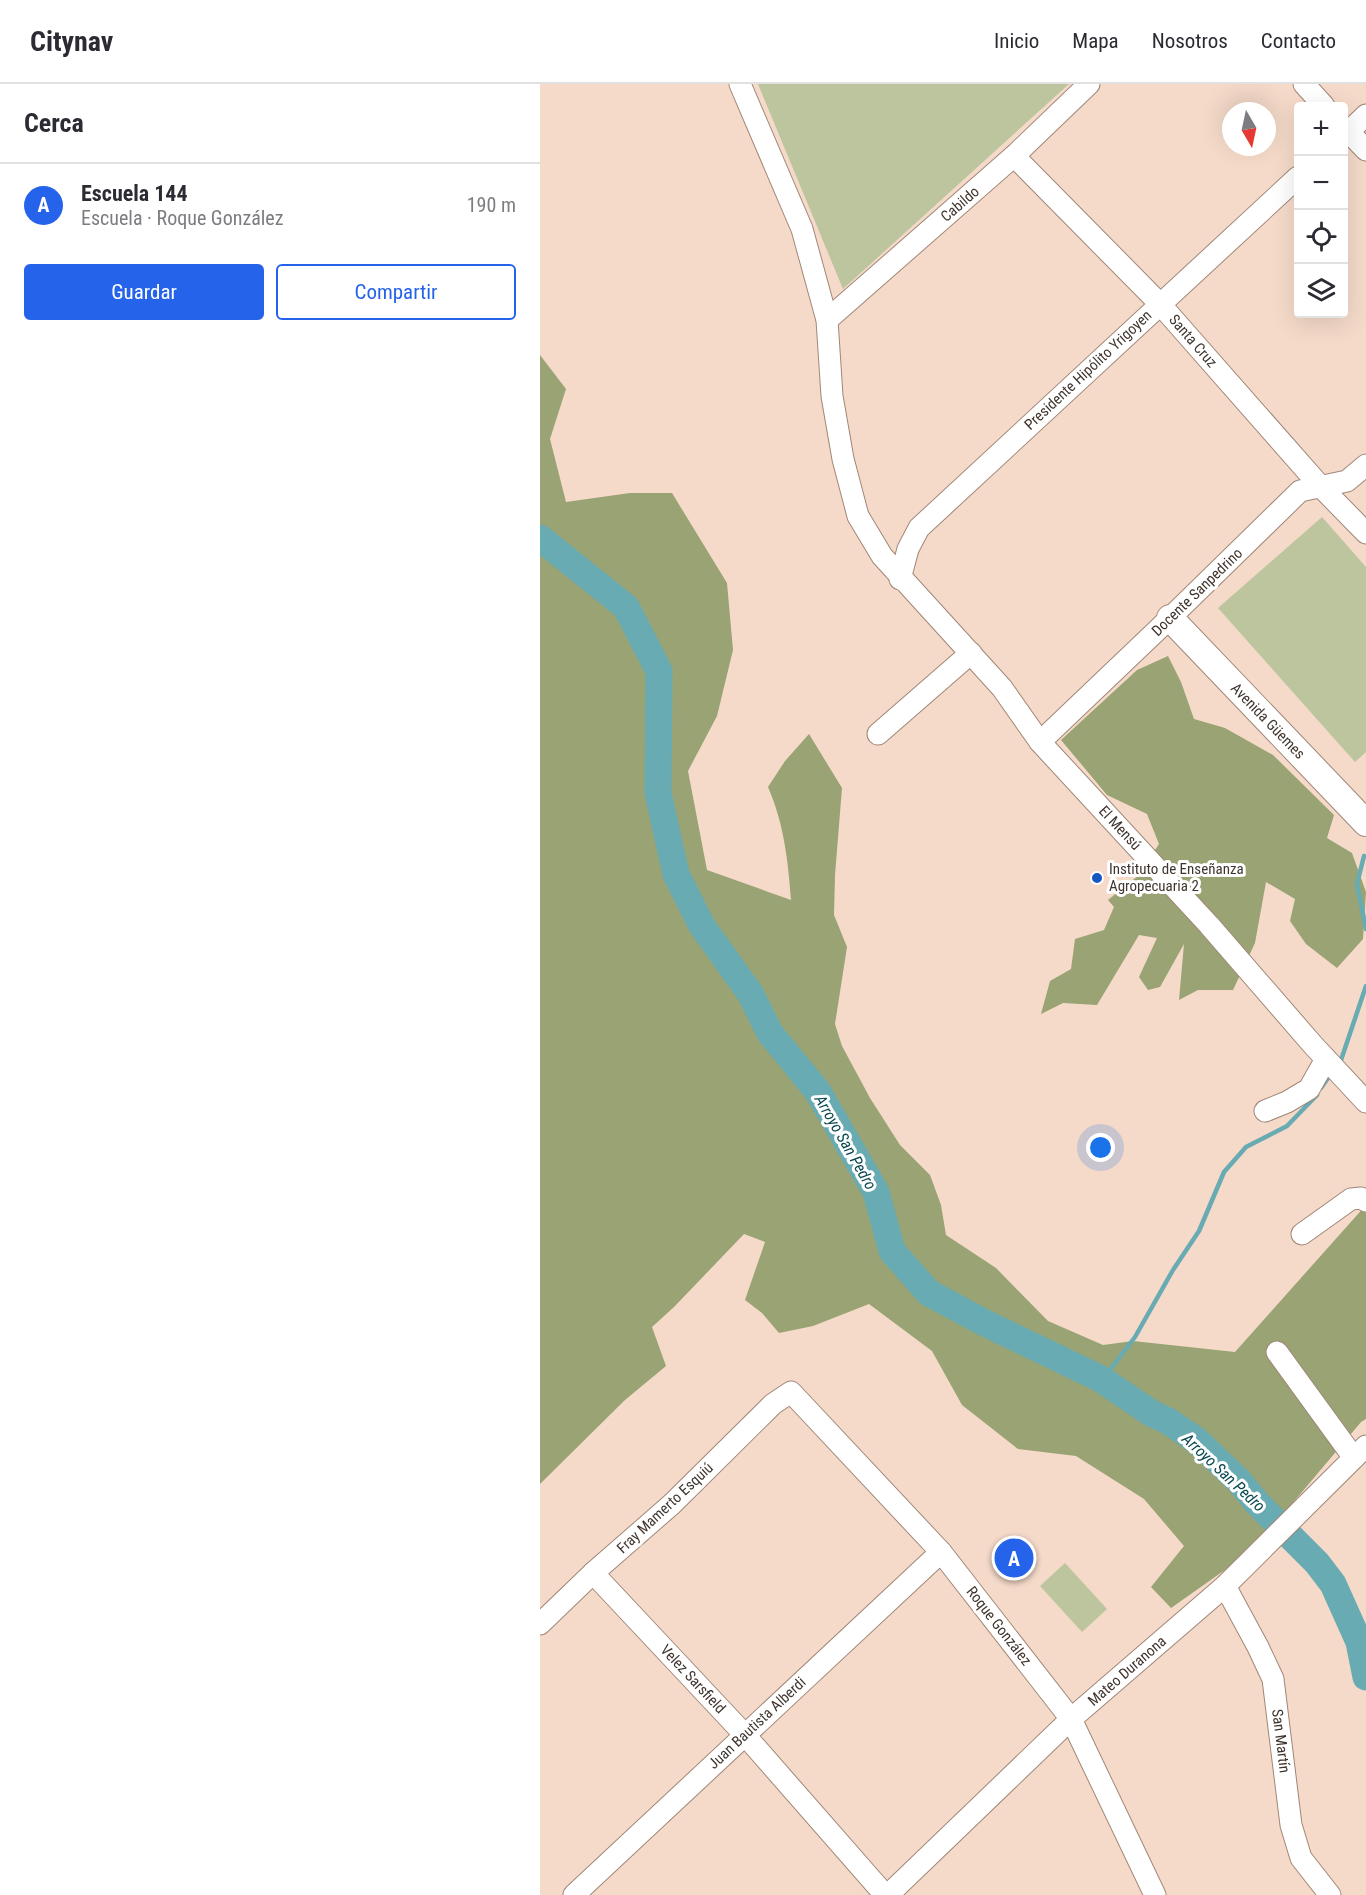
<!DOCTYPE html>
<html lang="es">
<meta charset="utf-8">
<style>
body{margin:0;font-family:"Roboto Condensed",sans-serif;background:#f7f7f7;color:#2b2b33}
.controls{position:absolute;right:18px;top:18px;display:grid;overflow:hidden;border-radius:6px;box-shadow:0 6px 24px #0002}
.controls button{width:54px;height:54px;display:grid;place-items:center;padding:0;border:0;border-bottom:2px solid #e1e1e2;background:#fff;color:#2b2b33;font:30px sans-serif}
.compass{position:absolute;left:682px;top:18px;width:54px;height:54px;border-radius:50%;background:#fff;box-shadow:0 6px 24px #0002;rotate:171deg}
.you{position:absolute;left:561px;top:1064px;width:21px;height:21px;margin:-15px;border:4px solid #fff;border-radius:50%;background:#1a73e8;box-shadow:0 0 0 9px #1a73e833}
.badge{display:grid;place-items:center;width:39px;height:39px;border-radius:50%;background:#2563eb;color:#fff;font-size:20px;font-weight:700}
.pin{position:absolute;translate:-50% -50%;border:3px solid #fff;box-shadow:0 2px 6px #0006}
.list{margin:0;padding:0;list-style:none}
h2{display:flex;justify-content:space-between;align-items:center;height:78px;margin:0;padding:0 24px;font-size:26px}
h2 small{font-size:20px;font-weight:400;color:#7c7c81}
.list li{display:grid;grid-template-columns:39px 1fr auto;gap:18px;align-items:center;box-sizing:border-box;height:84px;padding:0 24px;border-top:2px solid #e1e1e2}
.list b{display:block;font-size:22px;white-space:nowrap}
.list p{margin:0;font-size:20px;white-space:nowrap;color:#7c7c81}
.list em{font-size:20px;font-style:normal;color:#7c7c81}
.actions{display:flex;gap:12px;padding:18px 24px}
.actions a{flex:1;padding:14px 0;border:2px solid #2563eb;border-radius:6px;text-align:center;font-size:21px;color:#2563eb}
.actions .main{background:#2563eb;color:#fff}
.icon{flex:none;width:33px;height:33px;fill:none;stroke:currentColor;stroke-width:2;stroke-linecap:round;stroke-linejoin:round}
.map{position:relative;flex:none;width:826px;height:1811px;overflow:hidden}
header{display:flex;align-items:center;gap:36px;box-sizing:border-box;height:84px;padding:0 30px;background:#fff;border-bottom:2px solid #e1e1e2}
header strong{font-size:28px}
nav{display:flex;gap:33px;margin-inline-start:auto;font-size:21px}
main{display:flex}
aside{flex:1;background:#fff}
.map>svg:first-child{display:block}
.green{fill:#bcc59d}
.forest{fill:#99a373}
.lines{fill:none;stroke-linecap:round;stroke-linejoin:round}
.stream{stroke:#69abb3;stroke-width:4.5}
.river{stroke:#69abb3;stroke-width:27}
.minor-casing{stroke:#a08778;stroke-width:23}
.major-casing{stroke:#a08778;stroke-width:28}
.minor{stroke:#fff;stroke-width:21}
.major{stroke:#fff;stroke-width:26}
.poi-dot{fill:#1657c2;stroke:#fff;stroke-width:2}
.labels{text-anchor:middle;stroke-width:6;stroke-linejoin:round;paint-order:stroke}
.street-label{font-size:15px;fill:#40352e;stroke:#fff}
.poi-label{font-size:15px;fill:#40352e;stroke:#fff;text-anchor:start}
.water-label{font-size:16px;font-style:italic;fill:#09474e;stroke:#fff}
</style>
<header>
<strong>Citynav</strong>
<nav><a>Inicio</a><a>Mapa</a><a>Nosotros</a><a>Contacto</a></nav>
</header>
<main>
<aside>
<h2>Cerca<small></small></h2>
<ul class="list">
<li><span class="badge">A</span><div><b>Escuela 144</b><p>Escuela · Roque González</p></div><em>190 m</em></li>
</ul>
<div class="actions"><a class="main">Guardar</a><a>Compartir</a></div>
</aside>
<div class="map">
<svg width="826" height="1811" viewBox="0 0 826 1811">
<rect width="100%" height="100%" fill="#f5dac9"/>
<!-- green -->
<g class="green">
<path d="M 218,0 L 529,0 L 303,205 Z"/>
<path d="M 782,433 L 826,483 L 826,668 L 815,678 L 678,524 Z"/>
<path d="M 525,1479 L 567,1525 L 542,1548 L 500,1502 Z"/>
</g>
<!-- forest -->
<g class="forest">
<path d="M 0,271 L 26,305 L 10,355 L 26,418 L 90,409 L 132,409 L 187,499 L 193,566 L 177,632 L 148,687 L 167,786 L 251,816 C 248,776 244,740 228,703 L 245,677 L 269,650 L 302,704 L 295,791 L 294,831 L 307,863 L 295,940 L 302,962 L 330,1014 L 360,1061 L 390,1091 L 401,1121 L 406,1151 L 456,1184 L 508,1237 L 563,1261 L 593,1257 L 695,1268 L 826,1121 L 826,1335 L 821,1338 L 735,1440 L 699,1476 L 631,1524 L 611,1503 L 644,1462 L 604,1415 L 536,1372 L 478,1365 L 422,1321 L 392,1267 L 329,1220 L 273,1242 L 239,1249 L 222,1229 L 205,1216 L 225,1158 L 204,1150 L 134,1223 L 112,1243 L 126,1282 L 85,1316 L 0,1400 Z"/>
<path d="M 628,572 L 641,598 L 654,635 L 685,644 L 733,671 L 794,731 L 787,754 L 812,769 L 826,808 L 823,855 L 797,884 L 766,860 L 750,837 L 755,815 L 726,798 L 715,859 L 693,906 L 658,906 L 639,916 L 644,860 L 620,903 L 608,906 L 599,893 L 617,854 L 599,851 L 557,921 L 523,919 L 501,930 L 510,897 L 531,885 L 535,855 L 564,846 L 574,823 L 568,816 L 598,792 L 619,760 L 607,730 L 567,711 L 521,656 L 597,586 Z"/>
</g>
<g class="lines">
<!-- stream -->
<g class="stream">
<path d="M 824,772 L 817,800 L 826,845"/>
<path d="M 800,979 L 826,902"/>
<path d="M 781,1004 L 788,994"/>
<path d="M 561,1295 L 569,1287 L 595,1253 L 633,1186 L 659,1147 L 684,1088 L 706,1063 L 747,1042 L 777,1011"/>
</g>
<!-- river -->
<path class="river" d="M 0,454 L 86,523 L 119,587 L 118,709 L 136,790 L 162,842 L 210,909 L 230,949 L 278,1008 L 336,1108 L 352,1167 L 389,1209 L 443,1238 L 561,1295 L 611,1329 L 628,1337 L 656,1356 L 699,1397 L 717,1419 L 777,1479 L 793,1500 L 819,1558 L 826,1593"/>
<!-- minor casing -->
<g class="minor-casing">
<g id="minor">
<path d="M 200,0 L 262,145 L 287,236 L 292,312 L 303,375 L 318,432 L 342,472 L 462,604 L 500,658 L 669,841 L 773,961 L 826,1018"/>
<path d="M 764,0 L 784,22"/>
<path d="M 804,43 L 826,66"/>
<path d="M 804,52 L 826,31"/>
<path d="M 474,72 L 620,220 L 781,403 L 826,449"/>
<path d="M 287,236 L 474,72 L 549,0"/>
<path d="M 360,495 L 368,465 L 379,444 L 758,93"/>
<path d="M 338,650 L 431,569"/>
<path d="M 500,658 L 630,534 L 760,407 L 807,397 L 826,381"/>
<path d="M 725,1027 L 747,1018 L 769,1005 L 786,975"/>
<path d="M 762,1150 L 811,1115 L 821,1114 L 826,1117"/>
<path d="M 737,1268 L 814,1374"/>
<path d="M 53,1489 L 204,1650 L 345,1811"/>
<path d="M 685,1502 L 718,1563 L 733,1595 L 751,1741 L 761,1774 L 790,1811"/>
<path d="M 0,1540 L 53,1489 L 132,1420 L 233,1320 L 251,1308 L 401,1468 L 531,1635 L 615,1811"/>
<path d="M 34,1811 L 401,1468"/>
<path d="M 348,1811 L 531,1635 L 685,1502 L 826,1362"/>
</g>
</g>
<!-- major casing -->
<g class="major-casing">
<path id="major" d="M 630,534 L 826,739"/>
</g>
<!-- minor -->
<use href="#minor" class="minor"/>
<!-- major -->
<use href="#major" class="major"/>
</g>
<!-- markers -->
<circle class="poi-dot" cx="557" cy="794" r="6"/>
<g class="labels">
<!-- street labels -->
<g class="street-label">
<text transform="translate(420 120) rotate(-41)" y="5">Cabildo</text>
<text transform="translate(653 257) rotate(49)" y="5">Santa Cruz</text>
<text transform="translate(548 286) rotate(-43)" y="5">Presidente Hipólito Yrigoyen</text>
<text transform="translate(657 508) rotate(-44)" y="5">Docente Sanpedrino</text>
<text transform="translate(728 637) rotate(46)" y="5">Avenida Güemes</text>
<text transform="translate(580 744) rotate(47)" y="5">El Mensú</text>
<text transform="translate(125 1424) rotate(-43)" y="5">Fray Mamerto Esquiú</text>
<text transform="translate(459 1542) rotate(52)" y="5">Roque González</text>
<text transform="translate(587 1587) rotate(-41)" y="5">Mateo Duranona</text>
<text transform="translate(153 1595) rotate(47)" y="5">Velez Sarsfield</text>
<text transform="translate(217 1639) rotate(-43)" y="5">Juan Bautista Alberdi</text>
<text transform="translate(741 1657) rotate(83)" y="5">San Martín</text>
</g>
<!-- poi labels -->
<g class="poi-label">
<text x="569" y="790">Instituto de Enseñanza<tspan x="569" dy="17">Agropecuaria 2</tspan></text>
</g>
<!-- water labels -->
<g class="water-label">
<text transform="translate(306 1058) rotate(60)" y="6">Arroyo San Pedro</text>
<text transform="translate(684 1388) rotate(43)" y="6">Arroyo San Pedro</text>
</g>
</g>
</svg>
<div class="controls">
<button>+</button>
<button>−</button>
<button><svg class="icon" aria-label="locate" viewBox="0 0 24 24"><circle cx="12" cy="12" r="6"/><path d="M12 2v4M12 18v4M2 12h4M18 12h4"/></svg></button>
<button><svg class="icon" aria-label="layers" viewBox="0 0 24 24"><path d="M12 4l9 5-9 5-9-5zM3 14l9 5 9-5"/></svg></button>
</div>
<svg class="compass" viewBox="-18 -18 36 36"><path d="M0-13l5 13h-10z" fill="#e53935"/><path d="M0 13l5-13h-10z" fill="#7c7c81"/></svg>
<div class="you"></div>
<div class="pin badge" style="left:474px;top:1474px">A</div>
</div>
</main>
